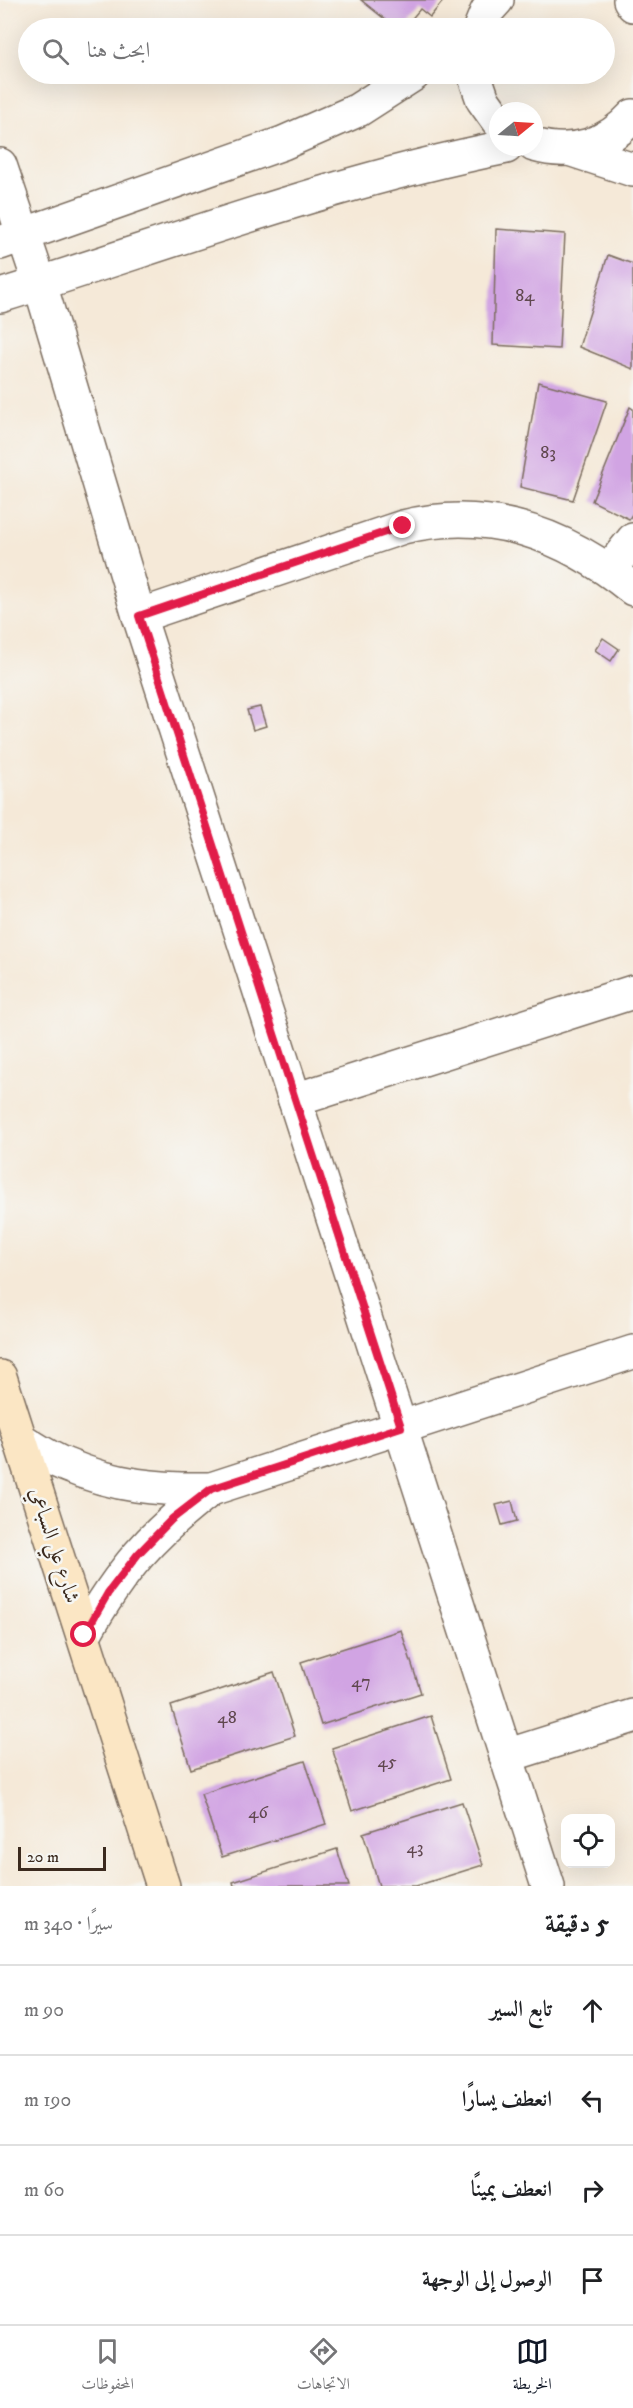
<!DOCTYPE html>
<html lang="ar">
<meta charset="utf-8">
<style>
body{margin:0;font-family:"IM FELL DW Pica",Amiri,serif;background:#f2f2f2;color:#202124;direction:rtl}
.controls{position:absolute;right:18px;bottom:18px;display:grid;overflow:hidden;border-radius:12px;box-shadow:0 6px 24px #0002}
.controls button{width:54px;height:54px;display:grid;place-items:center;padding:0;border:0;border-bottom:2px solid #e0e0e0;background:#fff;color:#202124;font:30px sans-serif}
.compass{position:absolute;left:489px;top:102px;width:54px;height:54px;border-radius:50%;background:#fff;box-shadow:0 6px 24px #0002;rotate:72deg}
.scale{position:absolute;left:18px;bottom:15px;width:88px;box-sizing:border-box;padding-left:6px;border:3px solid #3b2a1e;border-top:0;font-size:16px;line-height:21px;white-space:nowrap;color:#3b2a1e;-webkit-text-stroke:4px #f6f6f2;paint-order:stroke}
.stop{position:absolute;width:18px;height:18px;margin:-14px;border:4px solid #e11d48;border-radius:50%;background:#fff}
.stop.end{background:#e11d48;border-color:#fff;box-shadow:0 2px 6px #0008}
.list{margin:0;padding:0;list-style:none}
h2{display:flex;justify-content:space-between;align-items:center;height:78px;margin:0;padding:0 24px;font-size:26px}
h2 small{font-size:20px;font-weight:400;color:#757577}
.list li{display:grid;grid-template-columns:39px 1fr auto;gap:18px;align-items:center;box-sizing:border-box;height:90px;padding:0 24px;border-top:2px solid #e0e0e0}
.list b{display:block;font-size:22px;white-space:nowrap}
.list em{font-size:20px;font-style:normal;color:#757577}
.icon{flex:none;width:33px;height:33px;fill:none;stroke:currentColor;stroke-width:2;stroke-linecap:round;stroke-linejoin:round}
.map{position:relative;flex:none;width:633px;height:1886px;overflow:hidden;direction:ltr}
.search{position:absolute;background:#fff;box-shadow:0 6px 24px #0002;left:18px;right:18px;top:18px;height:66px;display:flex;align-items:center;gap:15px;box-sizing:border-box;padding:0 21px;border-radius:33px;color:#757577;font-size:22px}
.sheet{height:438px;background:#fff}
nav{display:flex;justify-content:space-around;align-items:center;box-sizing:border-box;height:84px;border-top:2px solid #e0e0e0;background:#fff;font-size:16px;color:#757577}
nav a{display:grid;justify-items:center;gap:3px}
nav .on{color:#111827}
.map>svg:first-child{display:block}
.building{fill:#d1a4e3}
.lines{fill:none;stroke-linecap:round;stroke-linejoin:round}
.street-casing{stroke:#7c6d5f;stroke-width:36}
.secondary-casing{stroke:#7c6d5f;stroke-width:36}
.street{stroke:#fff;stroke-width:33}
.secondary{stroke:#fbe6c4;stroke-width:33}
.route{stroke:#e11d48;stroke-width:8}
.labels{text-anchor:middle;stroke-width:5;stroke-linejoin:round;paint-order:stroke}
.number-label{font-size:18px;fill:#60484f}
.street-label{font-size:21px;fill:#3b2a1e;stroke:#f6f6f2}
</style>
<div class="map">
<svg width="633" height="1886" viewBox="0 0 633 1886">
<rect width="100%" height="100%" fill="#f6f6f2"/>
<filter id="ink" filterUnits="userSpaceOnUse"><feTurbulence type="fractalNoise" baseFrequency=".0167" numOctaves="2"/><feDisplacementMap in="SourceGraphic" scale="12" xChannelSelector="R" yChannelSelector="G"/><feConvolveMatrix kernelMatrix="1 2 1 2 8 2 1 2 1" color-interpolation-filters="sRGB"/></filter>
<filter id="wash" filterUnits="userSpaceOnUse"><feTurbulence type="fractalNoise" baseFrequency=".008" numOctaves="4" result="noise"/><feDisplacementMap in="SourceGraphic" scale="24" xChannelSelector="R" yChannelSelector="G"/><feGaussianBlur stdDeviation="1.35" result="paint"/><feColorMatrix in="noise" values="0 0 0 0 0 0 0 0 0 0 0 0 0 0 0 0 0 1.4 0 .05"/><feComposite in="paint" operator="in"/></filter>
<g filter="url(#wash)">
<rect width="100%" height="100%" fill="#f5e9d8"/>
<g id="blocks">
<!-- building -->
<g class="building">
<path d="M 361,0 L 444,0 L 430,17 L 420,9 L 404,28 L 396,28 Z"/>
<path d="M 496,229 L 565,234 L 559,349 L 493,345 Z"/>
<path d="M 608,255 L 633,264 L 633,369 L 579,347 Z"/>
<path d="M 538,382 L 607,401 L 573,500 L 520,487 Z"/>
<path d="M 630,407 L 633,409 L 633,513 L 629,519 L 592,501 Z"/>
<path d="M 603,638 L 619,649 L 611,661 L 595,650 Z"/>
<path d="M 260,707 L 266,726 L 253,730 L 247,710 Z"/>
<path d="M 512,1501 L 517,1521 L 502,1525 L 496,1505 Z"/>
<path d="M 401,1630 L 421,1693 L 321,1725 L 301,1662 Z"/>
<path d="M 274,1672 L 295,1736 L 191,1769 L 171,1706 Z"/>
<path d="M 431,1716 L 451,1779 L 352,1811 L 332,1748 Z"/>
<path d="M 305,1761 L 326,1824 L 222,1857 L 201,1794 Z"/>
<path d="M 462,1802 L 483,1865 L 416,1886 L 379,1886 L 363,1833 Z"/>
<path d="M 337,1849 L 349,1886 L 234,1886 L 233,1882 Z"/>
</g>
</g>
</g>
<g filter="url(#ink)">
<use href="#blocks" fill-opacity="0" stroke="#7c6d5f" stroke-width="1.5"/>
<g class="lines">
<!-- street casing -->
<g class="street-casing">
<g id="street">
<path d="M 630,0 L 633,5"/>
<path d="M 480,28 L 487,11 L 497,0"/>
<path d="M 474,74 L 483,100 L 498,121"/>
<path d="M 534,145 C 572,156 607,145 633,116"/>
<path d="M 572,150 L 633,170"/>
<path d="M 0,165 L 40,284 L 139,616 L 548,1886"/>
<path d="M 0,243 L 283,143 L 358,110 L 414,74"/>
<path d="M 0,296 C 168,244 333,181 506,147"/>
<path d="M 609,570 L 633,540"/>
<path d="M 139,616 L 403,527 C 490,506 565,534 633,589"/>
<path d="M 295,1100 L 633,992"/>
<path d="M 21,1440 C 36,1449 50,1459 66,1465 C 115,1486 158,1490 211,1489 L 633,1352"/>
<path d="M 84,1635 C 121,1569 151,1535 211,1489"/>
<path d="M 506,1756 L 633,1716"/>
</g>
</g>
<!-- secondary casing -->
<g class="secondary-casing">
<path id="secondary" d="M 0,1377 L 163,1886"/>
</g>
<!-- street -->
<use href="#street" class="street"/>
<!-- secondary -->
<use href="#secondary" class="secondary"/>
</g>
</g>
<g class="lines" filter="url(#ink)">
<!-- route -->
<path class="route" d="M 84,1635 L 108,1593 L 138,1554 L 172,1519 L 211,1489 L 401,1427 L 139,616 L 403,526"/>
</g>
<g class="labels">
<!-- number labels -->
<g class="number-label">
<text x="525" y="301">84</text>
<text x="548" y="458">83</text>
<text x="361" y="1687">47</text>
<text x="227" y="1723">48</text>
<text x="387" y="1767">45</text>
<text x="258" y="1818">46</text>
<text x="415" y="1853">43</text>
</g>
<!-- street labels -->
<g class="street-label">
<text transform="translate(55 1545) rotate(72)" y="7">شارع علي السباعي</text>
</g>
</g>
</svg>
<div class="controls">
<button><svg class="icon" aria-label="locate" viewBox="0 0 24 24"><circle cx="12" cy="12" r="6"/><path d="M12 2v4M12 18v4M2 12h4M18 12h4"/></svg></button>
</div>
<svg class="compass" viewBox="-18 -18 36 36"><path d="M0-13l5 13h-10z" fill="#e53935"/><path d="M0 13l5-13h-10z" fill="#757577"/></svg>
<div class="scale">20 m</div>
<div class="stop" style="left:84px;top:1635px"></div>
<div class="stop end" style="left:403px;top:526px"></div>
<div class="search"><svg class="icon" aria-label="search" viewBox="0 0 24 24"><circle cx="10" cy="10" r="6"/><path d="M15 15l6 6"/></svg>ابحث هنا</div>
</div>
<section class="sheet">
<h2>5 دقيقة<small>سيرًا · 340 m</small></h2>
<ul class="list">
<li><svg class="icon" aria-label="ahead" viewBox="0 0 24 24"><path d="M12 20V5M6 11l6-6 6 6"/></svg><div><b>تابع السير</b></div><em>90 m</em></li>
<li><svg class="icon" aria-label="left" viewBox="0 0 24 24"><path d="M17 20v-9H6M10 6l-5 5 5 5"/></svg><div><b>انعطف يسارًا</b></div><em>190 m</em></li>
<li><svg class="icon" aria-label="right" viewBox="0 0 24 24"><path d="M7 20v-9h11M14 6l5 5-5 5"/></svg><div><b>انعطف يمينًا</b></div><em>60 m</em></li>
<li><svg class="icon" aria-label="arrive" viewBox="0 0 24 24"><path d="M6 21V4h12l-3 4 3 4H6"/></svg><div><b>الوصول إلى الوجهة</b></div></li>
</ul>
</section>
<nav>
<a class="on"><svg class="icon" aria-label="map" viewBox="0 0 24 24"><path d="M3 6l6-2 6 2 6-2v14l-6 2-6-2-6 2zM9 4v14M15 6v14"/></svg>الخريطة</a>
<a><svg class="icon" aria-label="directions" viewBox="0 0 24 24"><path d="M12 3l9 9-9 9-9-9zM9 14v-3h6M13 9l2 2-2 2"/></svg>الاتجاهات</a>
<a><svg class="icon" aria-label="saved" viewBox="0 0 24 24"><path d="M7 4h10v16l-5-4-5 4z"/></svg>المحفوظات</a>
</nav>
